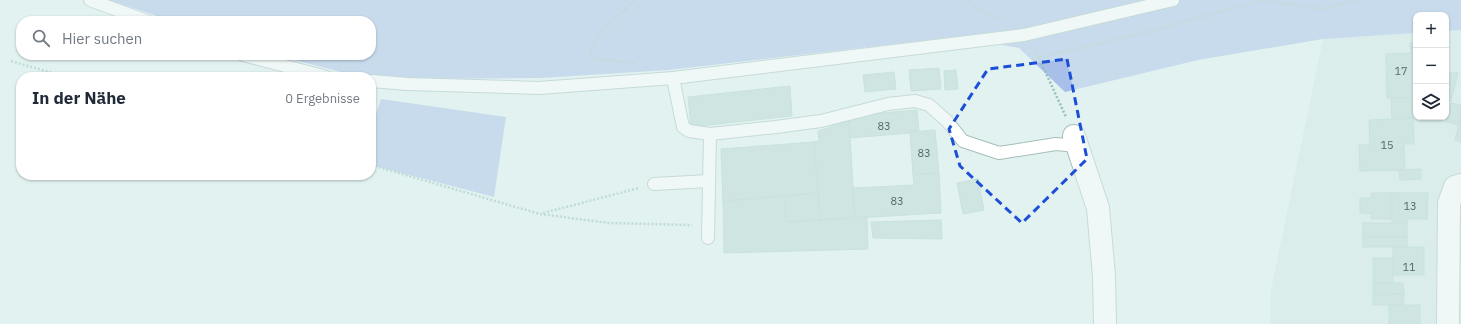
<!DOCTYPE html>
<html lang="de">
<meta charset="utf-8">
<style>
body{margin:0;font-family:"IBM Plex Sans",sans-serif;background:#f6f6f7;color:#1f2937}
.controls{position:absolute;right:12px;top:12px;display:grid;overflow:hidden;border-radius:8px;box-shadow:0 1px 3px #0004}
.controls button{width:36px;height:36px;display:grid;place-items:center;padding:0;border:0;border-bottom:1px solid #e0e1e3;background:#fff;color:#1f2937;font:20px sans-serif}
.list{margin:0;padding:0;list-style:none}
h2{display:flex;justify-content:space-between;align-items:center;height:52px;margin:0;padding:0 16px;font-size:17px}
h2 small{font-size:13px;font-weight:400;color:#747a83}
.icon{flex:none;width:22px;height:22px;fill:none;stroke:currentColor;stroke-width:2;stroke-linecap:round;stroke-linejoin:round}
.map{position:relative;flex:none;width:1461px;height:324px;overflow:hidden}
.search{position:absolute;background:#fff;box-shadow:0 1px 3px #0004;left:16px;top:16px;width:360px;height:44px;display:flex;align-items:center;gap:10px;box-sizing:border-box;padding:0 14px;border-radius:16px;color:#747a83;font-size:15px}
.panel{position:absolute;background:#fff;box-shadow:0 1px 3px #0004;left:16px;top:72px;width:360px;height:108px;border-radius:16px}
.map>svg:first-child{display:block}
.residential{fill:#d0e6e4}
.green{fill:#a8bfe9}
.building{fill:#b7d4cf;stroke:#aacfc8}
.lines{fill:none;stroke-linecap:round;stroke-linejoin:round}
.service-casing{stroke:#a4beba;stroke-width:14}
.minor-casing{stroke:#a4beba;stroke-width:24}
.path{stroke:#95c0ba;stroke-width:2.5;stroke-dasharray:2 2;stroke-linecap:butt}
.service{stroke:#fff;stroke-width:12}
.minor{stroke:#fff;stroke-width:22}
.marked{fill:none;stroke:#1d4ed8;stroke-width:3;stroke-dasharray:8 5;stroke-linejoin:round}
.labels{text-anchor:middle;stroke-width:4;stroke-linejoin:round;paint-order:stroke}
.number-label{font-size:11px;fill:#536864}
</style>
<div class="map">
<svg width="1461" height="324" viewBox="0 0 1461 324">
<rect width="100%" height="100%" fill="#e2f2f0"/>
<!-- residential -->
<path class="residential" d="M 1461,30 L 1461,324 L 1270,324 L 1271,290 L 1323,39 L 1416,33 L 1416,117 L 1446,117 L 1446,31 Z"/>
<!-- green -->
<g class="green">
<path d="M 109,0 L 1461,0 L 1461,30 L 1446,31 L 1446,15 L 1416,15 L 1416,33 L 1323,39 L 1198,60 L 1065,92 L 1019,48 L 955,37 L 669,70 L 541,78 L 411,79 L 341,72 L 274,55 L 371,55 L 371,21 L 172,21 Z"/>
<path d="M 381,99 L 506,117 L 494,197 L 371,165 L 371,129 Z"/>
</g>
<!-- building -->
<g class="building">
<path d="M 1410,43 L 1416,43 L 1416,88 L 1412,88 L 1412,98 L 1387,98 L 1386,54 L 1411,53 Z"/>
<path d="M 939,68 L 941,89 L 911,91 L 909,70 Z"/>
<path d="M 956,70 L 958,89 L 945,90 L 944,71 Z"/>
<path d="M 894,72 L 896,89 L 865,92 L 863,75 Z"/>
<path d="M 1446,73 L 1458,73 L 1451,101 L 1446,101 Z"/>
<path d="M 790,86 L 792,116 L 691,127 L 688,97 Z"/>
<path d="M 1391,98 L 1412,98 L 1413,118 L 1392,119 Z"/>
<path d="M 1451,103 L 1461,105 L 1461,115 L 1459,125 L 1446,122 Z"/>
<path d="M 917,110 L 919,131 L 910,132 L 910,133 L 850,138 L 849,121 L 872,114 Z"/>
<path d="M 1461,115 L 1461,142 L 1455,140 Z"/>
<path d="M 1413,118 L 1414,144 L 1404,144 L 1405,170 L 1360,171 L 1359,145 L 1370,145 L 1369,120 Z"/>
<path d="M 849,121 L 855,218 L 820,220 L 814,142 L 819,141 L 818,131 Z"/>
<path d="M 935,130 L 939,173 L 913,175 L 910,132 Z"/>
<path d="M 814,142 L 818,193 L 723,201 L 721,149 Z"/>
<path d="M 1421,169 L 1421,179 L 1400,180 L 1399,170 Z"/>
<path d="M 939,173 L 941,213 L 855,218 L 853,188 L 914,185 L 913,175 Z"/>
<path d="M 978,179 L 984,210 L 963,214 L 957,183 Z"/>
<path d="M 818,193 L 820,220 L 786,222 L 784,196 Z"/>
<path d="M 1371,193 L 1392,193 L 1392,219 L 1371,219 L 1371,214 L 1360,213 L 1360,198 L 1371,198 Z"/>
<path d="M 1392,193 L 1428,193 L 1427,219 L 1407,219 L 1407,223 L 1392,223 Z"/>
<path d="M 784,196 L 786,222 L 867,217 L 868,249 L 724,253 L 723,201 Z"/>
<path d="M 941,220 L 942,239 L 873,238 L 871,222 Z"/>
<rect x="1363" y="223" width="44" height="14"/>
<rect x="1363" y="237" width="44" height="10"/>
<rect x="1393" y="247" width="31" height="28"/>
<rect x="1373" y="258" width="20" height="25"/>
<path d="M 1373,283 L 1403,283 L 1404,294 L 1373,295 Z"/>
<path d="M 1404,294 L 1403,305 L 1373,305 L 1373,295 Z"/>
<rect x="1389" y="305" width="31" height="19"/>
</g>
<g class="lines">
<!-- service casing -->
<g class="service-casing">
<g id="service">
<path d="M 90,0 L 147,21"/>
<path d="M 243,55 L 327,77"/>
<path d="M 673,78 L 683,127 L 689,131 L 710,134 L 776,127 L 821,121 L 888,104 L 915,101 L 929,105 L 947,121 L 963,141 L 999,153 L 1056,144 L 1077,146"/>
<path d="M 371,81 L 407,84 L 539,88 L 673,78 L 1024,35 L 1173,0"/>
<path d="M 654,184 L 709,181"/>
<path d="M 708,238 L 710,134"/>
</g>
</g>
<!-- minor casing -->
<g class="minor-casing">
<g id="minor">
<path d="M 1074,136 L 1098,208 L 1104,276 L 1105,324"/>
<path d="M 1448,324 L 1449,203 L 1455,187 L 1461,185"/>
</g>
</g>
<!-- path -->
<g class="path">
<path d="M 634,0 L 597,37 L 590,50 L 591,57 L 597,59 L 635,63"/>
<path d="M 965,0 L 984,12 L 1001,19"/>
<path d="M 1265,0 L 1298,6 L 1323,9 L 1358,0"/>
<path d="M 1033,50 L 1039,58 L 1066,117"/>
<path d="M 1039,58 L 1155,30 L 1262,0"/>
<path d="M 11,61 L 66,77"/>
<path d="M 371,165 L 540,214 L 609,223 L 692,225"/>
<path d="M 543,213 L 639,188"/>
</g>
<!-- service -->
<use href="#service" class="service"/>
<!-- minor -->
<use href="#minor" class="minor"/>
</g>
<!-- marked area -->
<path d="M0 0H1461V324H0ZM 1067,59 L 1087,159 L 1022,223 L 960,166 L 949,129 L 988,69 Z" fill="#e2f2f0" fill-opacity=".55" fill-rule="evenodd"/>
<path class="marked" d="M 1067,59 L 1087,159 L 1022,223 L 960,166 L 949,129 L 988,69 Z"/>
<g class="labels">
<!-- number labels -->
<g class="number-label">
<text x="1401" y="75">17</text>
<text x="884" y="130">83</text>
<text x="1387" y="149">15</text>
<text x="924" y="157">83</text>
<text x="897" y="205">83</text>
<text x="1410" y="210">13</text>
<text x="1409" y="271">11</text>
</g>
</g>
</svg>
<div class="controls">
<button>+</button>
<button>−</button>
<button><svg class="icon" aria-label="layers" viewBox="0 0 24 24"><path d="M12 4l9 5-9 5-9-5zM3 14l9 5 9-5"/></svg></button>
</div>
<div class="search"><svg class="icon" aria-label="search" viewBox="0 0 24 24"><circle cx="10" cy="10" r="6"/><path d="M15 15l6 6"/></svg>Hier suchen</div>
<section class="panel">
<h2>In der Nähe<small>0 Ergebnisse</small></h2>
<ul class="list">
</ul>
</section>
</div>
